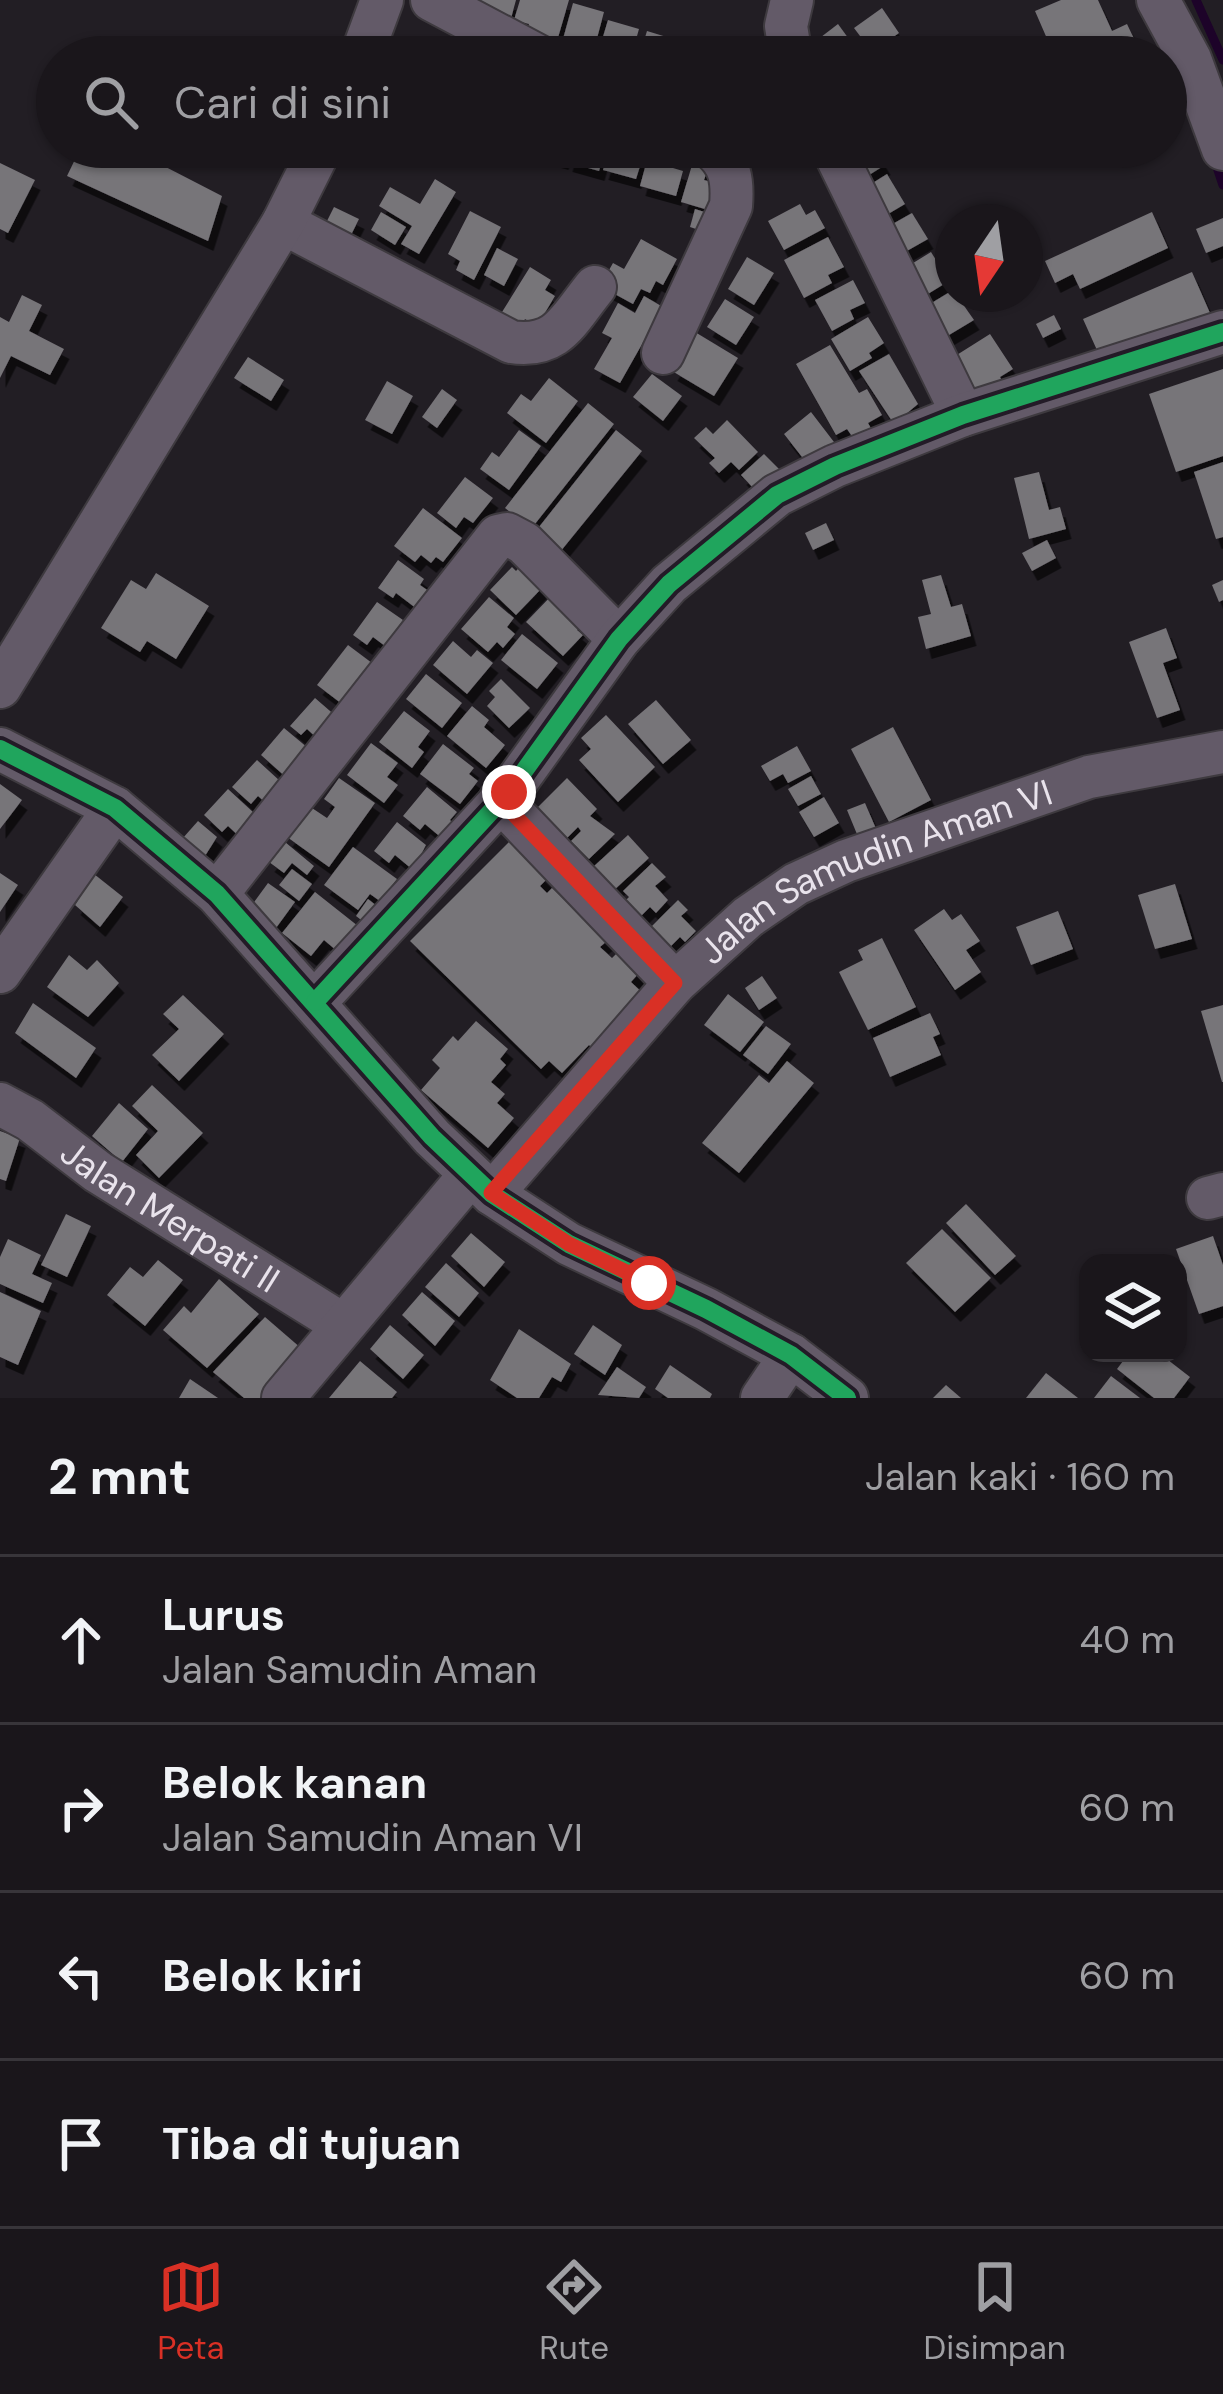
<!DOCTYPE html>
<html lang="id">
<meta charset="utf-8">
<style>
body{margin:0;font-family:"DM Sans",sans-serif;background:#272328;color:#f1f3f6}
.controls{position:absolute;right:36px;bottom:36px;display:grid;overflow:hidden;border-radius:24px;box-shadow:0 3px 9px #0004}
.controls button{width:108px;height:108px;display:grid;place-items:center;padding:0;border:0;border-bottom:3px solid #38353a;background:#1a161b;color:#f1f3f6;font:60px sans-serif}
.compass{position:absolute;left:935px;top:204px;width:108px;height:108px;border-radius:50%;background:#1a161b;box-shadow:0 3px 9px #0004;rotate:193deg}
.stop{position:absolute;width:36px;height:36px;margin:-27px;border:9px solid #d93025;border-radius:50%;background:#fff}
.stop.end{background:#d93025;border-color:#fff;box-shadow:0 3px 12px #0008}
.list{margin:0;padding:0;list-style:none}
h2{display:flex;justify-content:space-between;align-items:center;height:156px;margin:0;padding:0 48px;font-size:51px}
h2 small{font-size:39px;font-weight:400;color:#9f9fa3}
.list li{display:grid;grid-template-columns:78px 1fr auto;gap:36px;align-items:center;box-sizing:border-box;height:168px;padding:0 48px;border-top:3px solid #38353a}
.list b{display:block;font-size:45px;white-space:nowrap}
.list p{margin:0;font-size:39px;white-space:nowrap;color:#9f9fa3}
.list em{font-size:39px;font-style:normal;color:#9f9fa3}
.icon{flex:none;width:66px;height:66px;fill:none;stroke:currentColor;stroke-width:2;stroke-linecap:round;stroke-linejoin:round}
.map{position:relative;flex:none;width:1223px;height:1398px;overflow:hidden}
.search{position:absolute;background:#1a161b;box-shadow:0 3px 9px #0004;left:36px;right:36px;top:36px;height:132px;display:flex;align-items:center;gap:30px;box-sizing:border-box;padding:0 42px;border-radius:66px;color:#9f9fa3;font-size:45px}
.sheet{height:828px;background:#1a161b}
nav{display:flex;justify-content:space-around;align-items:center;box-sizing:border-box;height:168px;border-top:3px solid #38353a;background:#1a161b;font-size:33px;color:#9f9fa3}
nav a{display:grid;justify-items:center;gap:6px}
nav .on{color:#d93025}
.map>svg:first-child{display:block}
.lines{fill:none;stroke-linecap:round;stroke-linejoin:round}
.stream{stroke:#1d0329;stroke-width:9}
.building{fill:#777479;filter:url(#shadow)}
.minor-casing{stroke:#3e3a3f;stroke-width:46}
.minor{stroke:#635a68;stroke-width:42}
.cycleway-casing{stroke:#231b27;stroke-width:26}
.cycleway{stroke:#20a55d;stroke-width:18}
.route{stroke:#d93025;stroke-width:15}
.labels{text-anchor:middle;stroke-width:12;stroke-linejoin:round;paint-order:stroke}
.street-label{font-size:36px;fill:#e9e3ec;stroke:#231b27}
</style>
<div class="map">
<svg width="1223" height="1398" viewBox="0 0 1223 1398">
<defs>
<filter id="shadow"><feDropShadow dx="5.5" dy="10" stdDeviation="0" flood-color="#0009"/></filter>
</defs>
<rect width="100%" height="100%" fill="#221e24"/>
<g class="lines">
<!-- stream -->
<g class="stream">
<path d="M 1196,0 L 1223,60"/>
<path d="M 1215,161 L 1223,185"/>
</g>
</g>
<!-- building -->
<g class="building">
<path d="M 473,0 L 516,0 L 510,22 Z"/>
<path d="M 520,0 L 569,0 L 557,41 L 527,32 L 529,24 L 514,20 Z"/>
<path d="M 1061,0 L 1098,0 L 1112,31 L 1127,24 L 1136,43 L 1104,57 L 1055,57 L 1035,11 Z"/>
<path d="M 573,3 L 604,12 L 592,57 L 558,57 Z"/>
<path d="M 882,8 L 899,33 L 872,52 L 854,28 Z"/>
<path d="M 608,20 L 639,29 L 631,57 L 597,57 Z"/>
<path d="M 838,24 L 862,57 L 815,57 L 808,47 Z"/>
<path d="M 647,31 L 683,42 L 678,57 L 639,57 Z"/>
<path d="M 81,147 L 127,147 L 222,196 L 208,241 L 67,176 Z"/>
<path d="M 531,147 L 567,147 L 563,160 L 530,151 Z"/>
<path d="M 571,147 L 606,147 L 599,171 L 567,162 Z"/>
<path d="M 610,147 L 645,150 L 636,179 L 603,170 Z"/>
<path d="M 852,147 L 874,147 L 885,165 L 858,182 Z"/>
<path d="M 650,149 L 666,153 L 663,165 L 683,171 L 676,196 L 640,186 Z"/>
<path d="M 0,163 L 35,180 L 8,233 L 0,229 Z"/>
<path d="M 692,165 L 708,169 L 704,180 L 722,185 L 715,212 L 681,202 Z"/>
<path d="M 887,174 L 905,204 L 878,220 L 860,191 Z"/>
<path d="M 435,179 L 456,192 L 419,254 L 401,244 L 412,226 L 379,206 L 390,187 L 420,204 Z"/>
<path d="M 800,204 L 806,215 L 815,210 L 825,228 L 784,250 L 768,221 Z"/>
<path d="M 334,207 L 359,219 L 346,245 L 321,233 Z"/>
<path d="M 695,209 L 717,216 L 711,234 L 690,227 Z"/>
<path d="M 470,211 L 501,227 L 474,280 L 456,270 L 460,261 L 448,254 Z"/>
<path d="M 381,212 L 406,227 L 395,245 L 371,230 Z"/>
<path d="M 1152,212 L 1168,248 L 1080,289 L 1073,274 L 1055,283 L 1045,261 Z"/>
<path d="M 912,213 L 928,239 L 898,256 L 882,230 Z"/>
<path d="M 1223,218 L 1223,246 L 1206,253 L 1196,229 Z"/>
<path d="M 828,237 L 844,267 L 828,275 L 832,283 L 804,298 L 784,260 Z"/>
<path d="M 641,239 L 677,259 L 663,285 L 656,281 L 650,293 L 641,289 L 633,304 L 600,286 L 613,263 L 624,269 Z"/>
<path d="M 497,248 L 518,259 L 504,286 L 484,275 Z"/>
<path d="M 931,252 L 949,281 L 923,297 L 905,268 Z"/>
<path d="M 747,257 L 774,273 L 754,305 L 728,289 Z"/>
<path d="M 530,267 L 551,280 L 545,290 L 555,296 L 537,326 L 525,319 L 522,324 L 502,312 Z"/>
<path d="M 1192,272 L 1210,313 L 1130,348 L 1105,368 L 1083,319 Z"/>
<path d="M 853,280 L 865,303 L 850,310 L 854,319 L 832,331 L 815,300 Z"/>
<path d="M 953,290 L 974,320 L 944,338 L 925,307 Z"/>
<path d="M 22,295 L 42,305 L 29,331 L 64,349 L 50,375 L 11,356 L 0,378 L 0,317 L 9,322 Z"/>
<path d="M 644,296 L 663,307 L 620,383 L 594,369 L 612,338 L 602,333 L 618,303 L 635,313 Z"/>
<path d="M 725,299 L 754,317 L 736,345 L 707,327 Z"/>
<path d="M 1054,315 L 1061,329 L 1043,338 L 1036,324 Z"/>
<path d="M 868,317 L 884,343 L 869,353 L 872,358 L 850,371 L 831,339 Z"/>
<path d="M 695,332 L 738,358 L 714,396 L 672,371 Z"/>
<path d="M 990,334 L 1013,369 L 1000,377 L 1005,386 L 989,396 L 983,386 L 974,393 L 952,358 Z"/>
<path d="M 830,345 L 859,393 L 867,389 L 882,415 L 868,423 L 873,432 L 856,442 L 847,429 L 836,435 L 796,364 Z"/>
<path d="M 889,354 L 918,404 L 894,424 L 859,371 Z"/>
<path d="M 248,357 L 284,380 L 271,401 L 234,378 Z"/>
<path d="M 1223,369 L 1223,456 L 1176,472 L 1149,394 Z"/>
<path d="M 652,374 L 682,396 L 663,421 L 633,397 Z"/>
<path d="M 549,378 L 578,401 L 546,443 L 507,413 L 521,394 L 531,401 Z"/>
<path d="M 387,381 L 413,396 L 392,434 L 365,420 Z"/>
<path d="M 442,389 L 457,400 L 437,428 L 422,417 Z"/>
<path d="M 588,403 L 614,424 L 531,529 L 505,508 Z"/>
<path d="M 811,412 L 834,442 L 823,450 L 813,471 L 784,434 Z"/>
<path d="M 727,420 L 758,452 L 739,470 L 731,462 L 719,473 L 709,463 L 715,458 L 694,438 L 706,427 L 713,434 Z"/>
<path d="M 519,430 L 541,446 L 509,490 L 480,469 L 492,452 L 499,457 Z"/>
<path d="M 616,430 L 642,451 L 560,552 L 535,532 Z"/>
<path d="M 764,454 L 779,469 L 756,491 L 741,475 Z"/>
<path d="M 1223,462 L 1223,537 L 1216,539 L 1194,472 Z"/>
<path d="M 1039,472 L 1049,510 L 1060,507 L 1066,529 L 1029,539 L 1014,478 Z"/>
<path d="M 465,477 L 493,498 L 473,523 L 464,517 L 456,528 L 437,513 Z"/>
<path d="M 423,508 L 462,538 L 443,562 L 436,557 L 431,563 L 421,555 L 415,562 L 394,546 Z"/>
<path d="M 826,523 L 834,540 L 813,550 L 805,533 Z"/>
<path d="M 1047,540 L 1056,558 L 1032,571 L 1022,553 Z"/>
<path d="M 398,560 L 424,579 L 420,585 L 430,592 L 417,609 L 396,593 L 393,598 L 378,588 Z"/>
<path d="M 525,561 L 541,589 L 516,615 L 490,590 L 512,567 L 516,571 Z"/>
<path d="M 156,573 L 209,606 L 176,659 L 147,641 L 140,652 L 101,628 L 131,580 L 146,589 Z"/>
<path d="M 941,575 L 951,607 L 962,604 L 971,636 L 926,649 L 918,617 L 931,614 L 922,580 Z"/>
<path d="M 1223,580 L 1223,600 L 1219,602 L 1212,585 Z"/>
<path d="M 554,593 L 585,622 L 577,630 L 583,635 L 563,656 L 526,622 Z"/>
<path d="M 489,597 L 514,618 L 507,627 L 515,634 L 503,648 L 497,642 L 488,652 L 461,629 Z"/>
<path d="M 377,602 L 403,620 L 385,646 L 373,637 L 367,645 L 353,635 Z"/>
<path d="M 1166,628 L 1177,658 L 1163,663 L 1180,710 L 1157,718 L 1129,642 Z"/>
<path d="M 522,634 L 558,663 L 537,689 L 501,660 Z"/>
<path d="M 453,641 L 471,657 L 477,650 L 493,663 L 467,694 L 433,665 Z"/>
<path d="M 348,645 L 376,666 L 342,704 L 317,685 Z"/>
<path d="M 426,674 L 462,703 L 442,728 L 406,699 Z"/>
<path d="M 501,679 L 530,708 L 509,728 L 487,706 L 495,697 L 489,691 Z"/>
<path d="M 315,698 L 337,717 L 319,740 L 307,729 L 301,735 L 290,726 Z"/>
<path d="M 656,700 L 691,740 L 663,764 L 628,724 Z"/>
<path d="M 472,706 L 489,720 L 484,727 L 505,745 L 486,768 L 447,736 Z"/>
<path d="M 404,711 L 430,731 L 418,747 L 424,752 L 412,768 L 379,742 Z"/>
<path d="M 606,715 L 655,767 L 618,802 L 579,760 L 591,749 L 581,738 Z"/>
<path d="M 893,727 L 931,800 L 889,822 L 851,749 Z"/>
<path d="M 284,728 L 308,748 L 288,779 L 261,755 Z"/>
<path d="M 371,743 L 398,763 L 387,777 L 398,785 L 384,803 L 347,775 Z"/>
<path d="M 443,744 L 474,768 L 469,774 L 478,781 L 460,804 L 420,774 Z"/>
<path d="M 797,746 L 811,771 L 788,783 L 783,774 L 770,781 L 761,766 Z"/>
<path d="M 257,760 L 280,781 L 268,805 L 258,796 L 251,804 L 232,787 Z"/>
<path d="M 811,776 L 821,794 L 798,806 L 788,789 Z"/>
<path d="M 339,778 L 375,803 L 329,867 L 287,837 L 309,806 L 327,818 L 335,807 L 324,799 Z"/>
<path d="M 567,778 L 597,809 L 590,816 L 615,834 L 589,859 L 571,841 L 581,831 L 578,827 L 564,841 L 534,811 Z"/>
<path d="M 0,784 L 22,800 L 0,829 Z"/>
<path d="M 427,787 L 457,812 L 450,820 L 456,826 L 444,840 L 425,824 L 420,830 L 403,816 Z"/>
<path d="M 228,789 L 254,813 L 246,822 L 252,828 L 242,839 L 228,826 L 222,832 L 204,815 Z"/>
<path d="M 824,797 L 839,823 L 814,837 L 799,812 Z"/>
<path d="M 865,803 L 877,831 L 859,839 L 847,810 Z"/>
<path d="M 198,821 L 217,837 L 198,867 L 175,847 Z"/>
<path d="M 397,822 L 426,845 L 413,870 L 395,855 L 389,863 L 374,851 Z"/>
<path d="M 628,835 L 649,858 L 613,891 L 592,868 Z"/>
<path d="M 285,842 L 314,866 L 307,875 L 292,863 L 284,873 L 269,862 Z"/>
<path d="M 509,842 L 547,879 L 540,886 L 547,893 L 552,888 L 607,941 L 600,947 L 612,958 L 618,952 L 639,973 L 631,982 L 650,1000 L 598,1053 L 589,1045 L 562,1073 L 549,1061 L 541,1069 L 410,941 Z"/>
<path d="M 353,847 L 397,879 L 390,888 L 394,891 L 384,904 L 370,894 L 358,910 L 324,885 Z"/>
<path d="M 652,863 L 666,877 L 655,886 L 668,900 L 656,913 L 650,907 L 640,917 L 625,901 L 629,897 L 623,891 Z"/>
<path d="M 292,869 L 312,884 L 299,901 L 279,885 Z"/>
<path d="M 0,873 L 18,885 L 0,912 Z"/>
<path d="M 94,874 L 123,897 L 100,927 L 75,905 Z"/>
<path d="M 268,883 L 295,902 L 276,928 L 249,909 Z"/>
<path d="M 1175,884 L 1192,939 L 1155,949 L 1138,895 Z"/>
<path d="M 315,892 L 358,926 L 337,951 L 324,940 L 311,956 L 282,933 Z"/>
<path d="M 368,899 L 382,910 L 369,926 L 356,916 Z"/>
<path d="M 678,900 L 688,910 L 681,916 L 696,931 L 685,942 L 680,937 L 669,948 L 649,929 Z"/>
<path d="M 944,909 L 952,920 L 961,914 L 980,941 L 966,950 L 981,972 L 955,990 L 914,930 Z"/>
<path d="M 1058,911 L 1073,949 L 1031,965 L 1016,927 Z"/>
<path d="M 882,938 L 916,1007 L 868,1030 L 839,972 L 863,960 L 858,950 Z"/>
<path d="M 69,955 L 87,970 L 97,960 L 119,983 L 88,1017 L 47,987 Z"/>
<path d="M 762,976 L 777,998 L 759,1010 L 745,988 Z"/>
<path d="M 728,994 L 764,1022 L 740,1052 L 704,1025 Z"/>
<path d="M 183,995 L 224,1034 L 179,1081 L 152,1055 L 179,1029 L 163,1014 Z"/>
<path d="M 33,1003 L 96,1048 L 76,1078 L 15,1033 Z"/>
<path d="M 1223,1005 L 1223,1082 L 1222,1082 L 1201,1011 Z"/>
<path d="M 930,1013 L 940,1034 L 933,1037 L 941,1055 L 890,1077 L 873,1038 Z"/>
<path d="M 476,1021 L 508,1049 L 500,1059 L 506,1065 L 491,1082 L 505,1094 L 497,1103 L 514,1118 L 488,1148 L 421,1090 L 440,1068 L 432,1060 L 453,1036 L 458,1041 Z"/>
<path d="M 766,1026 L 791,1044 L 768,1074 L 743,1055 Z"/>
<path d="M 787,1061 L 814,1083 L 739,1173 L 702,1143 L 759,1075 L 769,1083 Z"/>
<path d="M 152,1085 L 203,1133 L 159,1178 L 136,1155 L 158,1131 L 132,1106 Z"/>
<path d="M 119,1103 L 148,1129 L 122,1162 L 92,1136 Z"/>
<path d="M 0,1131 L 20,1138 L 6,1181 L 0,1179 Z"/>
<path d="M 966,1204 L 1016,1256 L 995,1275 L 946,1223 Z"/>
<path d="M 66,1214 L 91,1226 L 67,1277 L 41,1265 Z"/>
<path d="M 942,1229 L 991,1278 L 955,1312 L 906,1263 Z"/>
<path d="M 471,1233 L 505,1262 L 484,1287 L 451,1256 Z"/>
<path d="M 1213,1236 L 1223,1265 L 1223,1306 L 1199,1314 L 1176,1249 Z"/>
<path d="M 8,1239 L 41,1255 L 32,1274 L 52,1283 L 43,1303 L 0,1284 L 0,1257 Z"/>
<path d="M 158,1260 L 183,1280 L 145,1326 L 107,1295 L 130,1267 L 143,1277 Z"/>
<path d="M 446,1263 L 479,1293 L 459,1317 L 425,1287 Z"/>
<path d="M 219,1279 L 259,1314 L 207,1368 L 163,1330 L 184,1306 L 191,1313 Z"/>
<path d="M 0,1292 L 41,1311 L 18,1365 L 0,1357 Z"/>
<path d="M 422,1292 L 455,1321 L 435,1346 L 402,1315 Z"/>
<path d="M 265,1317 L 309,1355 L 269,1398 L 244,1398 L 213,1372 Z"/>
<path d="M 390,1325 L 424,1355 L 403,1379 L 370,1349 Z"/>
<path d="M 593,1325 L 622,1345 L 605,1375 L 574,1354 Z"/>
<path d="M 519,1329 L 571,1364 L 561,1382 L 552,1377 L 539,1398 L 517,1398 L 490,1380 Z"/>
<path d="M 1129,1353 L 1159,1353 L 1190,1377 L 1174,1398 L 1154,1398 L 1117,1369 Z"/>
<path d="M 360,1361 L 397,1392 L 392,1398 L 329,1398 Z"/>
<path d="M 670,1365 L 712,1394 L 710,1398 L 668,1398 L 655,1389 Z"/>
<path d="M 617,1367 L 646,1387 L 639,1398 L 598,1395 Z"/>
<path d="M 1046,1373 L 1078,1398 L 1026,1398 Z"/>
<path d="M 1111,1376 L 1140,1398 L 1094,1398 Z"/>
<path d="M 190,1379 L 218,1398 L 179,1398 Z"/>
<path d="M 946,1385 L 961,1398 L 933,1398 Z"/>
</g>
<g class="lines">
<!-- minor casing -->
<g class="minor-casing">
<g id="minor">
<path d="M 432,0 L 540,57"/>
<path d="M 1158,0 L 1190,59 L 1223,149"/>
<path d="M 361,57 L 382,0"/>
<path d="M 791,57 L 786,26 L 792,0"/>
<path d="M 832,147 L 963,415"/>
<path d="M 283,223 L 511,342 C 558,349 568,320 595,287"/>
<path d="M 663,353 L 731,206 C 733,181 731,163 710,147"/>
<path d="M 0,687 L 283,223 L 321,147"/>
<path d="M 0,749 L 115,808 L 217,894 L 432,1137 L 492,1194 L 569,1244 L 706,1309 L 791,1355 L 847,1398"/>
<path d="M 500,800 L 675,983"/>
<path d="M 217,894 L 498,536 L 507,534 L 524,543 L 619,639"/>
<path d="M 0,972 L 115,808"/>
<path d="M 315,1002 L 509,792 L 619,639 L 669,584 L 777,495 L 835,466 L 963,415 L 1223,332"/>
<path id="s1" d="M 0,1104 L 30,1120 L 98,1172 L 342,1324"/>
<path id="s2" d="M 492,1194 L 675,983 L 748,917 L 796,884 L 846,861 L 1089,777 L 1223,752"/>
<path d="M 1208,1198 L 1223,1194"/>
<path d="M 283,1398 L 470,1175"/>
<path d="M 762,1398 L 791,1355"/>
</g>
</g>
<!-- minor -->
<use href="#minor" class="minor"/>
<!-- cycleway casing -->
<g class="cycleway-casing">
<g id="cycleway">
<path d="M 0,749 L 115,808 L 217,894 L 432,1137 L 492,1194 L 569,1244 L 706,1309 L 791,1355 L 847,1398"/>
<path d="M 315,1002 L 509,792 L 619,639 L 669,584 L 777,495 L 835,466 L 963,415 L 1223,332"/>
</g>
</g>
<!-- cycleway -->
<use href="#cycleway" class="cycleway"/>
</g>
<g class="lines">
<!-- route -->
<path class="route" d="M 509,792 L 500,800 L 675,983 L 491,1193 L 569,1244 L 649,1283"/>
</g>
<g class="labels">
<!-- street labels -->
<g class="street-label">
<text dy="13" stroke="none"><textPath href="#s2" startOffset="513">Jalan Samudin Aman VI</textPath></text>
<text dy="13" stroke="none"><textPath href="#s1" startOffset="204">Jalan Merpati II</textPath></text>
</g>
</g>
</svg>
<div class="controls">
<button><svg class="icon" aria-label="layers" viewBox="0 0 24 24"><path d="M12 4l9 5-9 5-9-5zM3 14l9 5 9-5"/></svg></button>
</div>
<svg class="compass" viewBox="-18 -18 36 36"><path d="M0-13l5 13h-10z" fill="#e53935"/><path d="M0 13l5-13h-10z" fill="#9f9fa3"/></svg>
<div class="stop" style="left:649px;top:1283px"></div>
<div class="stop end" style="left:509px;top:792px"></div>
<div class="search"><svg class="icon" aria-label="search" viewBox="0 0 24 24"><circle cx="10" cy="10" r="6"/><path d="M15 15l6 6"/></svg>Cari di sini</div>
</div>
<section class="sheet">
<h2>2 mnt<small>Jalan kaki · 160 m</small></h2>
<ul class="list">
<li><svg class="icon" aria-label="ahead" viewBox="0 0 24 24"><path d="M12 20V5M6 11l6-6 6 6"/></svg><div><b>Lurus</b><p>Jalan Samudin Aman</p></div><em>40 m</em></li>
<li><svg class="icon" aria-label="right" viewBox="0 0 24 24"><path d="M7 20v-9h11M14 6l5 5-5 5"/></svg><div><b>Belok kanan</b><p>Jalan Samudin Aman VI</p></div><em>60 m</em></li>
<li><svg class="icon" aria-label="left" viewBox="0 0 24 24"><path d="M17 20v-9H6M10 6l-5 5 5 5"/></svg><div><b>Belok kiri</b></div><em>60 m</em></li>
<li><svg class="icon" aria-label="arrive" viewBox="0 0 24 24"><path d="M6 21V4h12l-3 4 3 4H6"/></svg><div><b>Tiba di tujuan</b></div></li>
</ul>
</section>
<nav>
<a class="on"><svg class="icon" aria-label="map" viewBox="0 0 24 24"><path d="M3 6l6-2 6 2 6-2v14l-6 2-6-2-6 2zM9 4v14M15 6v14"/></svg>Peta</a>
<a><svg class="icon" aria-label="directions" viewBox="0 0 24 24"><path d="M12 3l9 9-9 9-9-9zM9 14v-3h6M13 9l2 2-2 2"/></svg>Rute</a>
<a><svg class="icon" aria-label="saved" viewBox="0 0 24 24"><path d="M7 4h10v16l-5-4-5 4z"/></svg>Disimpan</a>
</nav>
